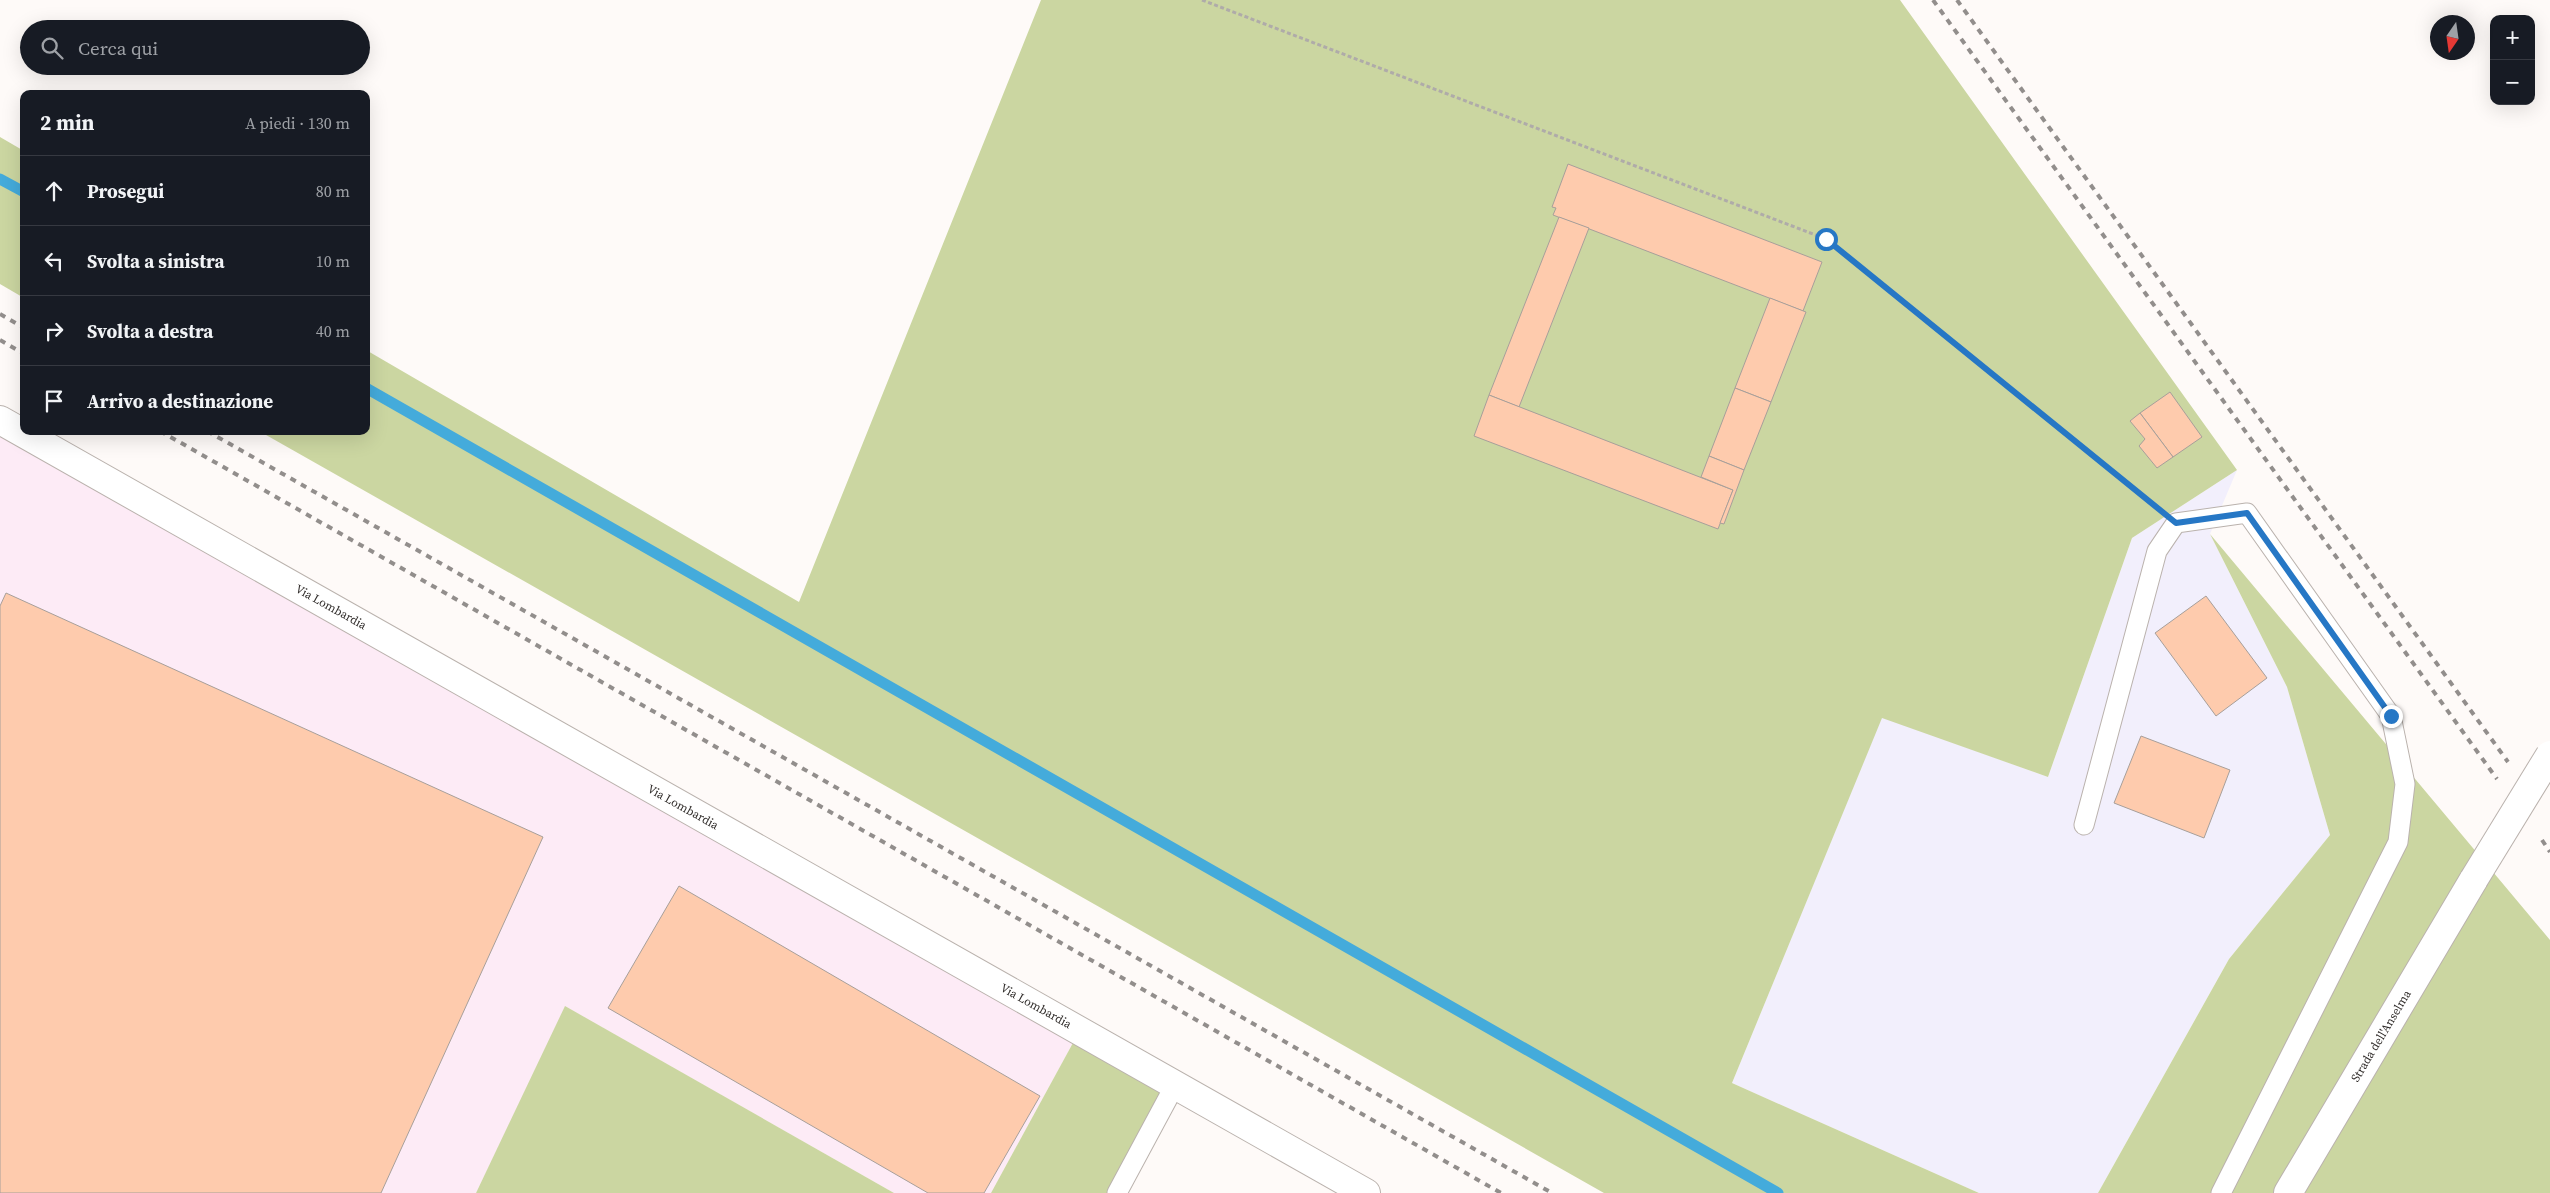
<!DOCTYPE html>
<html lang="it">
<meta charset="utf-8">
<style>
body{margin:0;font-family:"Source Serif 4",serif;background:#20242c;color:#f1f3f6}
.controls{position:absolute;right:15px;top:15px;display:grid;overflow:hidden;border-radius:10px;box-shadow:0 5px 20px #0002}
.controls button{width:45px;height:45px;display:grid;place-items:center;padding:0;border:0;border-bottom:1px solid #363941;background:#171b24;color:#f1f3f6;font:25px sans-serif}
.compass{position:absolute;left:2430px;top:15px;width:45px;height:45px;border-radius:50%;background:#171b24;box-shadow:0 5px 20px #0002;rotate:193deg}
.stop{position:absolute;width:15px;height:15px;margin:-11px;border:4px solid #2677c5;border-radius:50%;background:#fff}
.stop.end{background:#2677c5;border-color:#fff;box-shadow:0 1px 5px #0008}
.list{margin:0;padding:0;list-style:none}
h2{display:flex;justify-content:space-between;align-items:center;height:65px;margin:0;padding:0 20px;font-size:21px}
h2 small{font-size:16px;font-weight:400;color:#9ea1a6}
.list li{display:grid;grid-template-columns:32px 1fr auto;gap:15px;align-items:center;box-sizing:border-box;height:70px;padding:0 20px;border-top:1px solid #363941}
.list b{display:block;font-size:19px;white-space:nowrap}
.list em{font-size:16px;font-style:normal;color:#9ea1a6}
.icon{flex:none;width:28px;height:28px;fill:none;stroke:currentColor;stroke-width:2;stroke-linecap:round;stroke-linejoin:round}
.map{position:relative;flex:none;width:2550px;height:1193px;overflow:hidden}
.search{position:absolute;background:#171b24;box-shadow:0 5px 20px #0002;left:20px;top:20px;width:350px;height:55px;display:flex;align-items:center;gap:12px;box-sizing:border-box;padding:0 18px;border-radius:28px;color:#9ea1a6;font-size:19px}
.panel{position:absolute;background:#171b24;box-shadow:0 5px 20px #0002;left:20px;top:90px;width:350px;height:345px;border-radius:10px}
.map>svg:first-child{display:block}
.commercial{fill:#f2effc}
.industrial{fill:#fdebf6}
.green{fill:#cbd6a1}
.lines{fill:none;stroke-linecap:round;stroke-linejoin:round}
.stream{stroke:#44abdb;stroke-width:11}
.building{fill:#fecbad;stroke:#a79f9a}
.service-casing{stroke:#bab2ad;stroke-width:21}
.minor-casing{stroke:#bab2ad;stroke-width:30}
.primary-casing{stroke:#bab2ad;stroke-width:30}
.path{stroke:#afaba9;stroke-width:3;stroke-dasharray:4 2.5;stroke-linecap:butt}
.service{stroke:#fff;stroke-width:19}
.minor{stroke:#fff;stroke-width:28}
.primary{stroke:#fff;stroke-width:28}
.rail{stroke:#928e8c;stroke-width:4;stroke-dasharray:6 6;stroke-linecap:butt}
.primary-bridge-casing{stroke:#bab2ad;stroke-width:30;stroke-linecap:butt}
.primary-bridge{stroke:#fff;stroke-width:28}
.route{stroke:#2677c5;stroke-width:6}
.labels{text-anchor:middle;stroke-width:4;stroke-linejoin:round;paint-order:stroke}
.street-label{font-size:12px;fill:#322e2c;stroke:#fff}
</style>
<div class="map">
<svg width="2550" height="1193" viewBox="0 0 2550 1193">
<rect width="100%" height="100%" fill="#fefaf8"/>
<!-- commercial -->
<path class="commercial" d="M 2237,470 L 2210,534 L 2287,687 L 2330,835 L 2229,959 L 2098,1193 L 1979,1193 L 1732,1083 L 1882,717 L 2048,777 L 2132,538 Z"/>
<!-- industrial -->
<path class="industrial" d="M 0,412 L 1080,1030 L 991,1193 L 894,1193 L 566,1007 L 476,1193 L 0,1193 Z"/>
<!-- green -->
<g class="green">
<path d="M 1041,0 L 1900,0 L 2237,470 L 2132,538 L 2048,777 L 1882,718 L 1732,1083 L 1979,1193 L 1604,1193 L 259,431 L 366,431 L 366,350 L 799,602 Z"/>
<path d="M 0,137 L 24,151 L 24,298 L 0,284 Z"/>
<path d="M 2210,534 L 2550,940 L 2550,1193 L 2098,1193 L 2229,959 L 2330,835 L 2287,687 Z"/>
<path d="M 565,1006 L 894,1193 L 476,1193 Z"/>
<path d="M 1080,1030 L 1174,1085 L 1115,1193 L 991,1193 Z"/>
</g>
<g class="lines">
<!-- stream -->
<g class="stream">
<path d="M 0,179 L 24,192"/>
<path d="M 366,388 L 1778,1193"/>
</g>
</g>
<!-- building -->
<g class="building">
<path d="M 1568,164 L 1822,262 L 1803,311 L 1553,215 L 1556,208 L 1552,207 Z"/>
<path d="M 1559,217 L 1589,228 L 1519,407 L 1489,395 Z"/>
<path d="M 1770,298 L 1806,312 L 1771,402 L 1735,388 Z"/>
<path d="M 1735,388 L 1771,402 L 1744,470 L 1709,456 Z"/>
<path d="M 2170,392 L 2202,437 L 2173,457 L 2140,413 Z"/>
<path d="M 1489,395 L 1733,490 L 1718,529 L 1474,436 Z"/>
<path d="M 2140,413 L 2173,457 L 2157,468 L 2139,446 L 2145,439 L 2130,421 Z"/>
<path d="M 1709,456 L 1744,470 L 1724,524 L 1720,523 L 1733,490 L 1701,477 Z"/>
<path d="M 6,593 L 543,837 L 381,1193 L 0,1193 L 0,606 Z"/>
<path d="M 2206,596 L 2267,678 L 2216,716 L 2155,633 Z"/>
<path d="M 2141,736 L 2230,770 L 2204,838 L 2114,803 Z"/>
<path d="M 679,886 L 1040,1096 L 984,1193 L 928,1193 L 608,1008 Z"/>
</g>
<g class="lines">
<!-- service casing -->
<g class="service-casing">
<g id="service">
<path d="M 2084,825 L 2157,551 L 2176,523 L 2247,513 L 2391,716 L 2405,784 L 2398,842 L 2221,1193"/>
<path d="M 1117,1193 L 1175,1085"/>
</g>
</g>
<!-- minor casing -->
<g class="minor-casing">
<path id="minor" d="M 0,420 L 1366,1193"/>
</g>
<!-- primary casing -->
<g class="primary-casing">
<path id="primary" d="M 2288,1193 L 2474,879"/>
</g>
<!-- path -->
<path class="path" d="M 1202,0 L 1826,239 L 2154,505"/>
<!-- service -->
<use href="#service" class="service"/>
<!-- minor -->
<use href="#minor" class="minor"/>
<!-- primary -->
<use href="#primary" class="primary"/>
<!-- rail -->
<g class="rail">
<path d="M 1933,0 L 2497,779"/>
<path d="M 1957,0 L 2508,762"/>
<path d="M 0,314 L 24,328"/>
<path d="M 0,340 L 24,354"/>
<path d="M 160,431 L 1501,1193"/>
<path d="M 207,431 L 1552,1193"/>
<path d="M 2542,840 L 2550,852"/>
</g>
<!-- primary-bridge casing -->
<g class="primary-bridge-casing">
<path id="primary-bridge" d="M 2474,879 L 2550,755"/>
</g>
<!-- primary-bridge -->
<use href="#primary-bridge" class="primary-bridge"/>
</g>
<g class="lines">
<!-- route -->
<path class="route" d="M 1826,239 L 2176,523 L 2247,513 L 2391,716"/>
</g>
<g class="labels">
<!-- street labels -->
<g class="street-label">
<text transform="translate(331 607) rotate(29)" y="4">Via Lombardia</text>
<text transform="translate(683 807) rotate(29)" y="4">Via Lombardia</text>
<text transform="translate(1036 1006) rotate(29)" y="4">Via Lombardia</text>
<text transform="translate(2381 1036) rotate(-59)" y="4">Strada dell'Anselma</text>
</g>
</g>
</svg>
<div class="controls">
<button>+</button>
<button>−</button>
</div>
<svg class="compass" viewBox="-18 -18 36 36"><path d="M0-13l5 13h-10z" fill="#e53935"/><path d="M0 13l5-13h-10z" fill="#9ea1a6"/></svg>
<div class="stop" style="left:1826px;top:239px"></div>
<div class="stop end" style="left:2391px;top:716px"></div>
<div class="search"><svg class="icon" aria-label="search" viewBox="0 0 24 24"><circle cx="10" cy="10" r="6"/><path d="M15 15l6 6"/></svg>Cerca qui</div>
<section class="panel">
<h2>2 min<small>A piedi · 130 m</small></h2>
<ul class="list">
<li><svg class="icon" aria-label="ahead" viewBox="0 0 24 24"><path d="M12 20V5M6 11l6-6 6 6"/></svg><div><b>Prosegui</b></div><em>80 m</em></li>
<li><svg class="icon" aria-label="left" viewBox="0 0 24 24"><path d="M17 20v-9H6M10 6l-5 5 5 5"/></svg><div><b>Svolta a sinistra</b></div><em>10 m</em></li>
<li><svg class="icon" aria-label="right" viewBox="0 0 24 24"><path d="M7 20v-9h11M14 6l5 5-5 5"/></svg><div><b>Svolta a destra</b></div><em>40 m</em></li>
<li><svg class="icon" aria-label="arrive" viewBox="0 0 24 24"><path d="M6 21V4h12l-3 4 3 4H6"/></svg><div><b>Arrivo a destinazione</b></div></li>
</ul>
</section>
</div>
